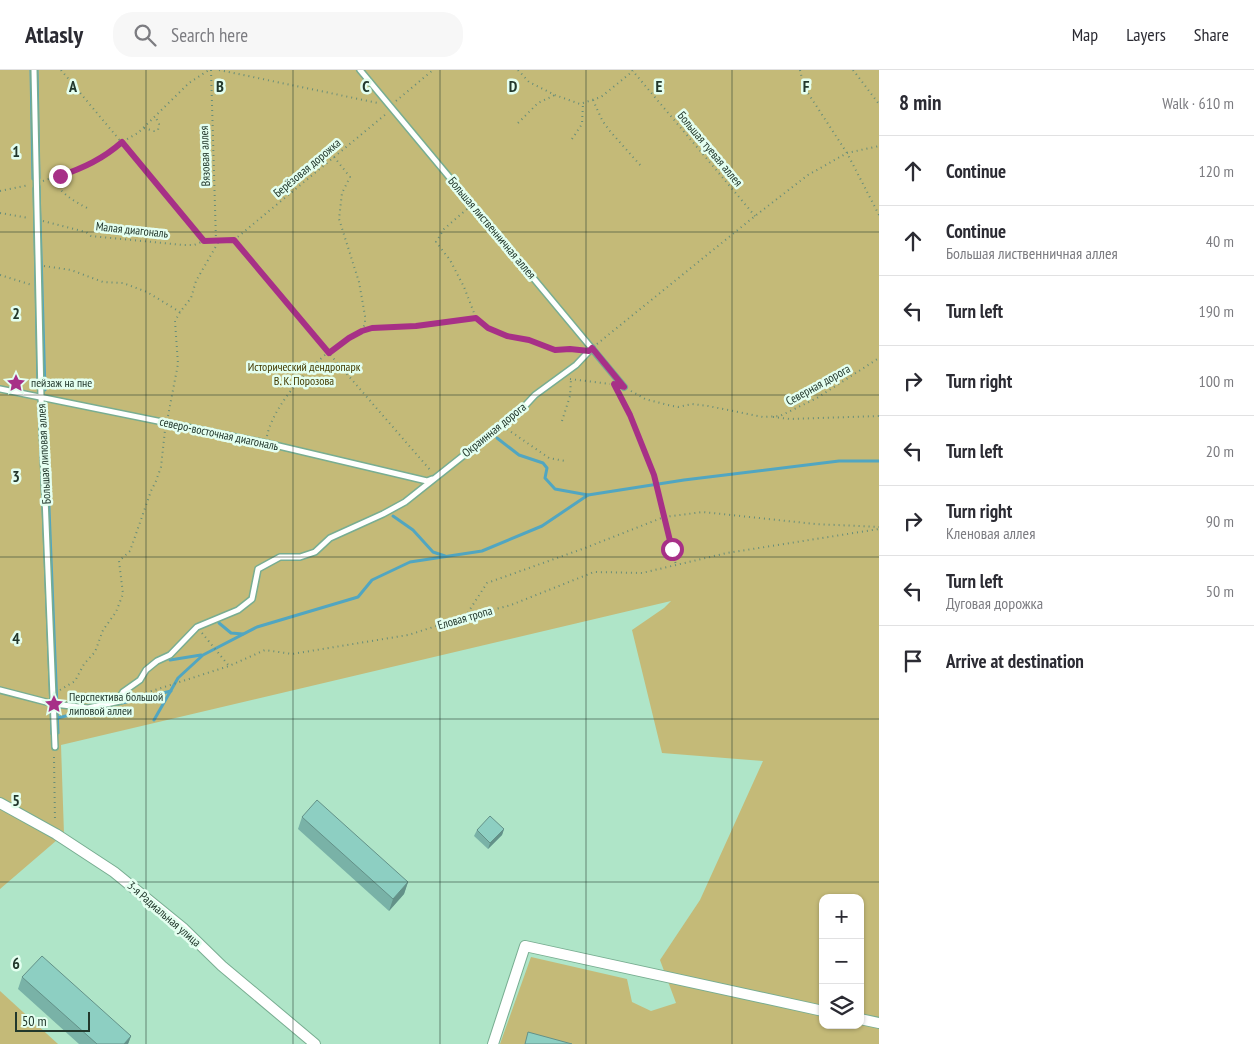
<!DOCTYPE html>
<meta charset="utf-8">
<style>
body{margin:0;font-family:"PT Sans Narrow",sans-serif;background:#f7f7f7;color:#2b2b33}
.controls{position:absolute;right:15px;bottom:15px;display:grid;overflow:hidden;border-radius:10px;box-shadow:0 1px 4px #0004}
.controls button{width:45px;height:45px;display:grid;place-items:center;padding:0;border:0;border-bottom:1px solid #e1e1e2;background:#fff;color:#2b2b33;font:25px sans-serif}
.scale{position:absolute;left:15px;bottom:12px;width:75px;box-sizing:border-box;padding-left:5px;border:2px solid #22382c;border-top:0;font-size:14px;line-height:18px;white-space:nowrap;color:#22382c;-webkit-text-stroke:4px #e4fff0;paint-order:stroke}
.stop{position:absolute;width:15px;height:15px;margin:-11px;border:4px solid #a73087;border-radius:50%;background:#fff}
.stop.end{background:#a73087;border-color:#fff;box-shadow:0 1px 5px #0008}
.list{margin:0;padding:0;list-style:none}
h2{display:flex;justify-content:space-between;align-items:center;height:65px;margin:0;padding:0 20px;font-size:21px}
h2 small{font-size:16px;font-weight:400;color:#7c7c81}
.list li{display:grid;grid-template-columns:32px 1fr auto;gap:15px;align-items:center;box-sizing:border-box;height:70px;padding:0 20px;border-top:1px solid #e1e1e2}
.list b{display:block;font-size:19px;white-space:nowrap}
.list p{margin:0;font-size:16px;white-space:nowrap;color:#7c7c81}
.list em{font-size:16px;font-style:normal;color:#7c7c81}
.icon{flex:none;width:28px;height:28px;fill:none;stroke:currentColor;stroke-width:2;stroke-linecap:round;stroke-linejoin:round}
.map{position:relative;flex:none;width:879px;height:974px;overflow:hidden}
header{display:flex;align-items:center;gap:30px;box-sizing:border-box;height:70px;padding:0 25px;background:#fff;border-bottom:1px solid #e1e1e2}
header strong{font-size:24px}
nav{display:flex;gap:28px;margin-inline-start:auto;font-size:18px}
.search{width:350px;height:45px;background:#f7f7f7;display:flex;align-items:center;gap:12px;box-sizing:border-box;padding:0 18px;border-radius:20px;color:#7c7c81;font-size:19px}
main{display:flex}
aside{flex:1;background:#fff}
.map>svg:first-child{display:block}
.green{fill:#c4ba78;fill-rule:evenodd}
.lines{fill:none;stroke-linecap:round;stroke-linejoin:round}
.stream{stroke:#51a6c1;stroke-width:3}
.lane-casing{stroke:#78ad91;stroke-width:8}
.street-casing{stroke:#78ad91;stroke-width:12}
.path{stroke:#678d78;stroke-width:2;stroke-dasharray:1 4;stroke-linecap:butt}
.lane{stroke:#fff;stroke-width:5}
.street{stroke:#fff;stroke-width:10}
.wall{fill:#79b2a7}
.shaded-wall{fill:#639188}
.building{fill:#8dcfc2;stroke:#639188}
.route{stroke:#a73087;stroke-width:6}
.grid{fill:none;stroke:#22382c;stroke-width:1;stroke-opacity:0.55}
.labels{text-anchor:middle;stroke-width:5;stroke-linejoin:round;paint-order:stroke}
.street-label{font-size:12px;fill:#22382c;stroke:#e4fff0}
.park-label{font-size:12px;fill:#443c02;stroke:#e4fff0}
.poi-label{font-size:12px;fill:#22382c;stroke:#e4fff0;text-anchor:start}
.grid-label{font-size:16px;text-anchor:middle;font-weight:bold;fill:#22382c;stroke:#e4fff0;stroke-width:5;stroke-linejoin:round;paint-order:stroke}
</style>
<header>
<strong>Atlasly</strong>
<div class="search"><svg class="icon" aria-label="search" viewBox="0 0 24 24"><circle cx="10" cy="10" r="6"/><path d="M15 15l6 6"/></svg>Search here</div>
<nav><a>Map</a><a>Layers</a><a>Share</a></nav>
</header>
<main>
<div class="map">
<svg width="879" height="974" viewBox="0 0 879 974">
<rect width="100%" height="100%" fill="#afe5c8"/>
<!-- green -->
<g class="green">
<path d="M 0,0 L 879,0 L 879,974 L 500,974 L 531,887 L 627,909 L 632,932 L 651,941 L 676,933 L 660,890 L 700,830 L 763,691 L 662,683 L 632,560 L 664,538 L 671,531 L 61,675 L 64,764 L 0,819 ZM 823,828 L 860,828 L 860,955 L 823,955 Z"/>
<path d="M 0,921 L 58,974 L 0,974 Z"/>
</g>
<g class="lines">
<!-- stream -->
<g class="stream">
<path d="M 31,0 L 33,109"/>
<path d="M 37,0 L 39,108"/>
<path d="M 39,116 L 45,320"/>
<path d="M 34,118 L 38,317"/>
<path d="M 39,336 L 52,664"/>
<path d="M 45,338 L 58,663"/>
<path d="M 497,368 L 519,385 L 543,393 L 547,398 L 545,408 L 555,419 L 588,425"/>
<path d="M 393,446 L 413,460 L 433,482 L 445,486"/>
<path d="M 219,553 L 231,563 L 243,564"/>
<path d="M 170,590 L 201,585"/>
<path d="M 118,634 L 171,621"/>
<path d="M 55,647 L 57,648 L 110,636"/>
<path d="M 154,650 L 178,608 L 203,585 L 257,557 L 358,527 L 372,510 L 410,492 L 482,481 L 542,456 L 588,425 L 684,410 L 839,391 L 879,391"/>
</g>
<!-- lane casing -->
<g class="lane-casing">
<g id="lane">
<path d="M 34,0 L 41,327 L 55,677"/>
<path d="M 360,0 L 624,317"/>
<path d="M 0,319 L 266,373 L 427,411 L 432,409"/>
<path d="M 0,620 L 54,634 L 88,638 L 120,631 L 120,627 L 123,622 L 140,610 L 146,600 L 157,591 L 170,585 L 197,557 L 238,540 L 252,529 L 258,499 L 280,487 L 300,487 L 315,482 L 330,468 L 383,444 L 405,432 L 522,339 L 535,325 L 576,295 L 592,278"/>
</g>
</g>
<!-- street casing -->
<g class="street-casing">
<g id="street">
<path d="M 0,733 L 56,764 L 114,802 L 184,859 L 222,896 L 315,974"/>
<path d="M 860,949 L 879,953"/>
<path d="M 493,974 L 525,876 L 823,941"/>
</g>
</g>
<!-- path -->
<g class="path">
<path d="M 61,0 L 204,171"/>
<path d="M 211,0 L 216,171"/>
<path d="M 219,0 L 378,33"/>
<path d="M 518,0 L 529,12 L 555,25 L 580,34 L 601,27 L 633,1"/>
<path d="M 632,0 L 755,146"/>
<path d="M 800,0 L 804,17 L 847,83 L 879,145"/>
<path d="M 853,0 L 879,34"/>
<path d="M 593,30 L 602,50 L 609,60 L 641,96"/>
<path d="M 396,31 L 433,0"/>
<path d="M 518,53 L 538,33 L 555,25"/>
<path d="M 144,58 L 154,61 L 158,60 L 159,54 L 155,46"/>
<path d="M 572,69 L 582,54 L 583,33"/>
<path d="M 334,87 L 350,107 L 342,123 L 339,149 L 359,212 L 365,246 L 365,254 L 362,260"/>
<path d="M 52,109 C 62,124 73,131 89,139"/>
<path d="M 43,111 L 86,96 L 110,83 L 122,72 L 138,63 L 189,13 L 209,0"/>
<path d="M 0,121 L 29,115"/>
<path d="M 467,139 L 444,159 L 436,172 L 450,190 L 464,217 L 476,248 L 488,258 L 507,266 L 529,270 L 555,280 L 580,280"/>
<path d="M 0,143 L 29,148"/>
<path d="M 43,151 L 86,162 L 91,166 L 183,175 L 194,175 L 204,171 L 234,170 L 327,281 L 431,401"/>
<path d="M 234,170 L 386,44"/>
<path d="M 44,196 L 71,200 L 103,212 L 123,213 L 147,222 L 180,242"/>
<path d="M 0,205 L 32,215"/>
<path d="M 597,274 L 755,146 L 808,105 L 847,83 L 879,76"/>
<path d="M 570,309 L 610,314"/>
<path d="M 631,321 L 645,329 L 668,335 L 678,337 L 692,334 L 708,336 L 763,347 L 780,346 L 817,328 L 879,288"/>
<path d="M 618,322 L 630,345 L 653,405 L 676,495"/>
<path d="M 168,346 L 178,294 L 175,251 L 180,242 L 191,228 L 196,211 L 219,171"/>
<path d="M 773,347 L 790,349 L 879,346"/>
<path d="M 562,351 L 570,326 L 571,309"/>
<path d="M 507,359 L 549,388 L 565,391"/>
<path d="M 267,366 C 274,330 328,274 362,261 C 379,255 398,257 416,256 C 436,254 456,251 476,248"/>
<path d="M 465,547 L 487,513 L 585,478 L 664,447 L 703,442 L 815,454 L 879,457"/>
<path d="M 202,563 L 229,596"/>
<path d="M 60,620 L 75,611 L 84,594 L 95,582 L 103,560 L 116,542 L 123,524 L 119,491 L 130,481 L 151,421 L 156,411 L 161,397 L 165,360"/>
<path d="M 127,629 L 229,596 L 265,580 L 292,584 L 408,565 L 465,547 L 511,535 L 594,502 L 642,503 L 727,483 L 879,459"/>
<path d="M 54,687 L 55,752"/>
</g>
<!-- lane -->
<use href="#lane" class="lane"/>
<!-- street -->
<use href="#street" class="street"/>
</g>
<!-- wall -->
<g class="wall">
<path d="M 302,747 L 408,812 L 404,824 L 389,841 L 298,759 Z"/>
<path d="M 504,759 L 502,765 L 488,779 L 474,766 L 477,760 Z"/>
<path d="M 22,907 L 131,966 L 128,974 L 79,974 L 18,919 Z"/>
</g>
<!-- shaded-wall -->
<g class="shaded-wall">
<path d="M 504,759 L 502,765 L 488,779 L 490,773 Z"/>
<path d="M 408,812 L 404,824 L 389,841 L 393,829 Z"/>
<path d="M 131,966 L 128,974 L 124,974 Z"/>
</g>
<!-- building -->
<g class="building">
<path d="M 317,730 L 408,812 L 393,829 L 302,747 Z"/>
<path d="M 490,746 L 504,759 L 490,773 L 477,760 Z"/>
<path d="M 42,886 L 131,966 L 124,974 L 97,974 L 22,907 Z"/>
<path d="M 528,962 L 572,974 L 525,974 Z"/>
</g>
<g class="lines">
<!-- route -->
<path class="route" d="M 60,106 C 83,98 103,89 122,72 L 204,171 L 234,170 L 329,283 L 349,268 L 362,261 L 372,258 L 416,256 L 476,248 L 488,258 L 507,266 L 529,270 L 555,280 L 570,279 L 589,281 L 592,278 L 624,317 L 614,314 L 630,345 L 654,405 L 672,479"/>
</g>
<!-- grid -->
<path class="grid" d="M 146,0 L 146,974M 293,0 L 293,974M 440,0 L 440,974M 586,0 L 586,974M 732,0 L 732,974M 0,162 L 879,162M 0,325 L 879,325M 0,487 L 879,487M 0,649 L 879,649M 0,812 L 879,812"/>
<!-- icons -->
<defs>
<g id="sight-bare" transform="scale(1.5)"><path d="M0-6L1.8-2.2L6-1.7L2.9 1.2L3.7 5.4L0 3.3L-3.7 5.4L-2.9 1.2L-6-1.7L-1.8-2.2Z" fill="#a73087" stroke="#e4fff0" stroke-width="2.5" paint-order="stroke"/></g>
</defs>
<g fill-rule="evenodd">
<use href="#sight-bare" x="16" y="313"/>
<use href="#sight-bare" x="54" y="634"/>
</g>
<g class="labels">
<!-- street labels -->
<g class="street-label">
<text transform="translate(710 79) rotate(50)" y="4">Большая туевая аллея</text>
<text transform="translate(205 86) rotate(-92)" y="4">Вязовая аллея</text>
<text transform="translate(307 98) rotate(-40)" y="4">Берёзовая дорожка</text>
<text transform="translate(492 158) rotate(50)" y="4">Большая лиственничная аллея</text>
<text transform="translate(132 160) rotate(6)" y="4">Малая диагональ</text>
<text transform="translate(818 315) rotate(-29)" y="4">Северная дорога</text>
<text transform="translate(494 360) rotate(-39)" y="4">Окраинная дорога</text>
<text transform="translate(219 364) rotate(12)" y="4">северо-восточная диагональ</text>
<text transform="translate(44 384) rotate(-93)" y="4">Большая липовая аллея</text>
<text transform="translate(465 548) rotate(-16)" y="4">Еловая тропа</text>
<text transform="translate(164 844) rotate(41)" y="4">3-я Радиальная улица</text>
</g>
<!-- park labels -->
<g class="park-label">
<text x="304" y="301">Исторический дендропарк<tspan x="304" dy="14">В. К. Порозова</tspan></text>
</g>
<!-- poi labels -->
<g class="poi-label">
<text x="31" y="317">пейзаж на пне</text>
<text x="69" y="631">Перспектива большой<tspan x="69" dy="14">липовой аллеи</tspan></text>
</g>
</g>
<g class="grid-label">
<text x="73" y="22">A</text>
<text x="220" y="22">B</text>
<text x="366" y="22">C</text>
<text x="513" y="22">D</text>
<text x="659" y="22">E</text>
<text x="806" y="22">F</text>
<text x="16" y="87">1</text>
<text x="16" y="249">2</text>
<text x="16" y="412">3</text>
<text x="16" y="574">4</text>
<text x="16" y="736">5</text>
<text x="16" y="899">6</text>
</g>
</svg>
<div class="controls">
<button>+</button>
<button>−</button>
<button><svg class="icon" aria-label="layers" viewBox="0 0 24 24"><path d="M12 4l9 5-9 5-9-5zM3 14l9 5 9-5"/></svg></button>
</div>
<div class="scale">50 m</div>
<div class="stop" style="left:672px;top:479px"></div>
<div class="stop end" style="left:60px;top:106px"></div>
</div>
<aside>
<h2>8 min<small>Walk · 610 m</small></h2>
<ul class="list">
<li><svg class="icon" aria-label="ahead" viewBox="0 0 24 24"><path d="M12 20V5M6 11l6-6 6 6"/></svg><div><b>Continue</b></div><em>120 m</em></li>
<li><svg class="icon" aria-label="ahead" viewBox="0 0 24 24"><path d="M12 20V5M6 11l6-6 6 6"/></svg><div><b>Continue</b><p>Большая лиственничная аллея</p></div><em>40 m</em></li>
<li><svg class="icon" aria-label="left" viewBox="0 0 24 24"><path d="M17 20v-9H6M10 6l-5 5 5 5"/></svg><div><b>Turn left</b></div><em>190 m</em></li>
<li><svg class="icon" aria-label="right" viewBox="0 0 24 24"><path d="M7 20v-9h11M14 6l5 5-5 5"/></svg><div><b>Turn right</b></div><em>100 m</em></li>
<li><svg class="icon" aria-label="left" viewBox="0 0 24 24"><path d="M17 20v-9H6M10 6l-5 5 5 5"/></svg><div><b>Turn left</b></div><em>20 m</em></li>
<li><svg class="icon" aria-label="right" viewBox="0 0 24 24"><path d="M7 20v-9h11M14 6l5 5-5 5"/></svg><div><b>Turn right</b><p>Кленовая аллея</p></div><em>90 m</em></li>
<li><svg class="icon" aria-label="left" viewBox="0 0 24 24"><path d="M17 20v-9H6M10 6l-5 5 5 5"/></svg><div><b>Turn left</b><p>Дуговая дорожка</p></div><em>50 m</em></li>
<li><svg class="icon" aria-label="arrive" viewBox="0 0 24 24"><path d="M6 21V4h12l-3 4 3 4H6"/></svg><div><b>Arrive at destination</b></div></li>
</ul>
</aside>
</main>
